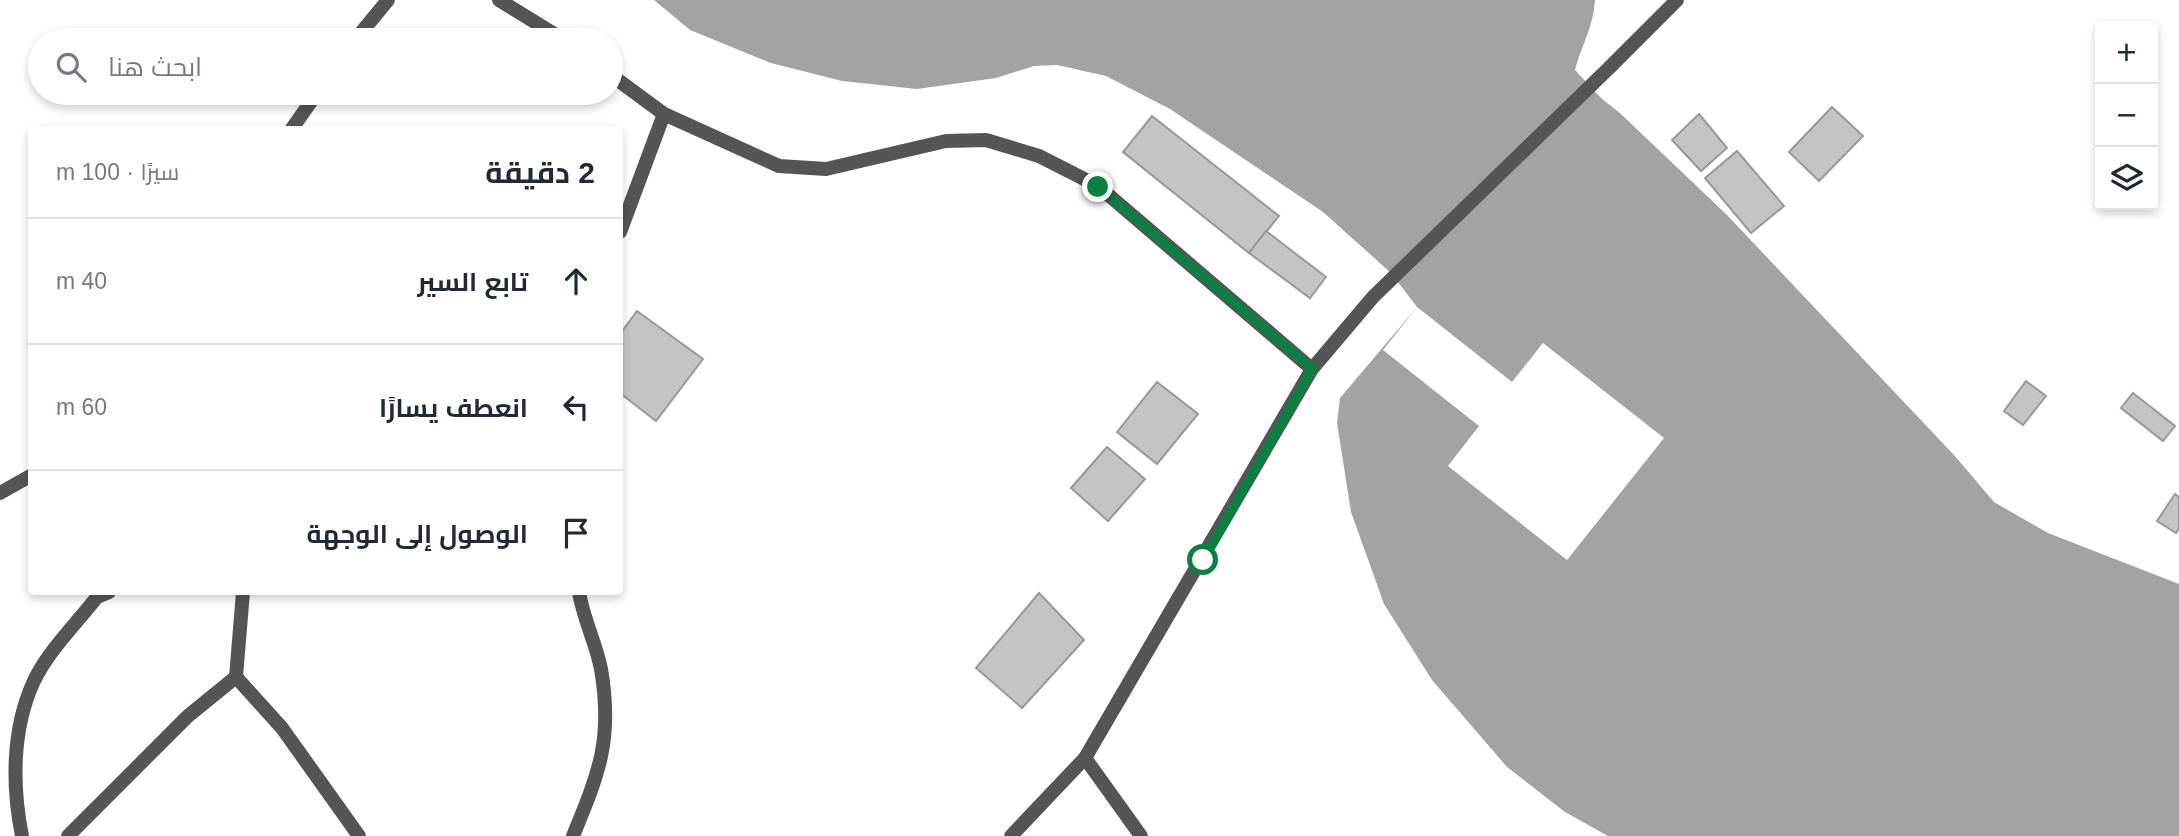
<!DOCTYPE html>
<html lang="ar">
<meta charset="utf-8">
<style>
body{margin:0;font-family:Arial,Cairo,sans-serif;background:#f6f6f7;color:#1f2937;direction:rtl}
.controls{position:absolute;right:21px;top:21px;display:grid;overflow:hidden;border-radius:7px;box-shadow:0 4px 10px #0003}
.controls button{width:63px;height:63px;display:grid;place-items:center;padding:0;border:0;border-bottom:2px solid #e0e1e3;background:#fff;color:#1f2937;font:35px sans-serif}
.stop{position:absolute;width:21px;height:21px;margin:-16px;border:5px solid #0b8043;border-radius:50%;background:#fff}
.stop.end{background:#0b8043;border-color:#fff;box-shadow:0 2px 7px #0008}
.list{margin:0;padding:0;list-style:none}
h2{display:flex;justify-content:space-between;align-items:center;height:91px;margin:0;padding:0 28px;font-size:30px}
h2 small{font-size:23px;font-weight:400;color:#747a83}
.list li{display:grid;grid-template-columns:46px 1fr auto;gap:21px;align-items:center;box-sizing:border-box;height:126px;padding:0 28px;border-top:2px solid #e0e1e3}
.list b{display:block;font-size:26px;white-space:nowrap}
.list em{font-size:23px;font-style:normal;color:#747a83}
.icon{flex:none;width:38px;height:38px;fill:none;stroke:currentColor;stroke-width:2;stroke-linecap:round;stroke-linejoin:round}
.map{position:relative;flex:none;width:2179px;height:836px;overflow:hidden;direction:ltr}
.search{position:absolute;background:#fff;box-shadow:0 4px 10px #0003;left:28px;top:28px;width:595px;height:77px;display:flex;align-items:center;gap:18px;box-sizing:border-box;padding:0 24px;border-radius:38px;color:#747a83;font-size:26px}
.panel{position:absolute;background:#fff;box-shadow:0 4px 10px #0003;left:28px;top:126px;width:595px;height:469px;border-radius:7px;direction:rtl}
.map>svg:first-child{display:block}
.water{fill:#a3a3a3}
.pier{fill:#fff}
.building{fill:#c4c4c4;stroke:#999;stroke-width:2}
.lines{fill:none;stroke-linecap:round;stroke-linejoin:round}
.lane{stroke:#555;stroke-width:14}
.street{stroke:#555;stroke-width:14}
.route{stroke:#0b8043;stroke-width:9}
</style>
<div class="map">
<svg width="2179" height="836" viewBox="0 0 2179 836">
<rect width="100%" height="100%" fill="#fff"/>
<!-- water -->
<path class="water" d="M 654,0 L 1595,0 C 1593,28 1582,44 1575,70 L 1601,98 L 1621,114 L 1727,215 L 1954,455 L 1994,502 L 2048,533 L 2179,584 L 2179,836 L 1608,836 L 1565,812 L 1507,767 L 1432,680 L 1384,604 L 1351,512 L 1337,423 L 1340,398 L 1417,307 L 1391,273 L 1323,212 L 1170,109 L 1106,76 L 1057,65 L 1034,66 L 996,78 L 917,89 L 842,81 L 771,63 L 690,30 Z"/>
<!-- pier -->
<path class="pier" d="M 1417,307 L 1512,382 L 1543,343 L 1664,438 L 1567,560 L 1448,466 L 1479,426 L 1383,350 Z"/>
<!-- building -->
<g class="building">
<path d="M 1832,107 L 1863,136 L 1819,181 L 1789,152 Z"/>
<path d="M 1699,114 L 1727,148 L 1701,171 L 1672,140 Z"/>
<path d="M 1152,116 L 1279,216 L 1249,253 L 1123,152 Z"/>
<path d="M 1737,151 L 1784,206 L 1751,233 L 1705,178 Z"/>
<path d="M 1266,231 L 1326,277 L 1310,298 L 1249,253 Z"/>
<path d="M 637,311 L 703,359 L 656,421 L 620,393 L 620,334 Z"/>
<path d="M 2026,381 L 2046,396 L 2023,425 L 2004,411 Z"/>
<path d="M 1157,382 L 1198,414 L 1157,464 L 1117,432 Z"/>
<path d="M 2133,393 L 2175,426 L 2163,441 L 2121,408 Z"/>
<path d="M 1107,447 L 1145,479 L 1108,521 L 1071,488 Z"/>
<path d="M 2175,494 L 2179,497 L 2179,528 L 2176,533 L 2157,521 Z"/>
<path d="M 1039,593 L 1084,640 L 1022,708 L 976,668 Z"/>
</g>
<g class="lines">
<!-- lane -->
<path class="lane" d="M 1610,67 L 1677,0"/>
<!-- street -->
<g class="street">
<path d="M 499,0 L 564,40"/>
<path d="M 355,40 L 388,0"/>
<path d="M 611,75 L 664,114 L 779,166 L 826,169 L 946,141 L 986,140 L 1039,156 L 1098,186 L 1312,369"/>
<path d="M 291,130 L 317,93"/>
<path d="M 620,232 L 664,114"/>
<path d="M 0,493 L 32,475"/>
<path d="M 236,677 L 282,728 L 359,836"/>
<path d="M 1085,758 L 1141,836"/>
<path d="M 22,836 C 12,786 12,730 33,683 C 47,652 76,624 97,597 L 109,592"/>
<path d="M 68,836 L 188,716 L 236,677 L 243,592"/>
<path d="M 573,836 C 599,773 613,739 601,669 C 596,643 583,618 579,592"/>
<path d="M 1011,836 L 1085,758 L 1312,369 L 1373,297 L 1610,67"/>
</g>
</g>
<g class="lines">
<!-- route -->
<path class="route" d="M 1098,187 L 1312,369 L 1203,560"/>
</g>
</svg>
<div class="controls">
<button>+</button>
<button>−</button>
<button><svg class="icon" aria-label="layers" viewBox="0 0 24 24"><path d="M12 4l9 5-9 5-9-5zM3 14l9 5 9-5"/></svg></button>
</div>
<div class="stop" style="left:1203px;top:560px"></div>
<div class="stop end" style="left:1098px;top:187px"></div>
<div class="search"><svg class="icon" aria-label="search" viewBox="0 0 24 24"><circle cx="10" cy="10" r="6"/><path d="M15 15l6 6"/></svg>ابحث هنا</div>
<section class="panel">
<h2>2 دقيقة<small>سيرًا · 100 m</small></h2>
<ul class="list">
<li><svg class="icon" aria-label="ahead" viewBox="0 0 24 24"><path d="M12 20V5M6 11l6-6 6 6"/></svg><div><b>تابع السير</b></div><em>40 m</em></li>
<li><svg class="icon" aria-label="left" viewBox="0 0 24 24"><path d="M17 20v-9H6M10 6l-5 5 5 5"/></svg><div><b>انعطف يسارًا</b></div><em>60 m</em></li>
<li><svg class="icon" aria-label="arrive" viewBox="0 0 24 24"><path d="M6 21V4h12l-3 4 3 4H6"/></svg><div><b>الوصول إلى الوجهة</b></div></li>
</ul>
</section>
</div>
